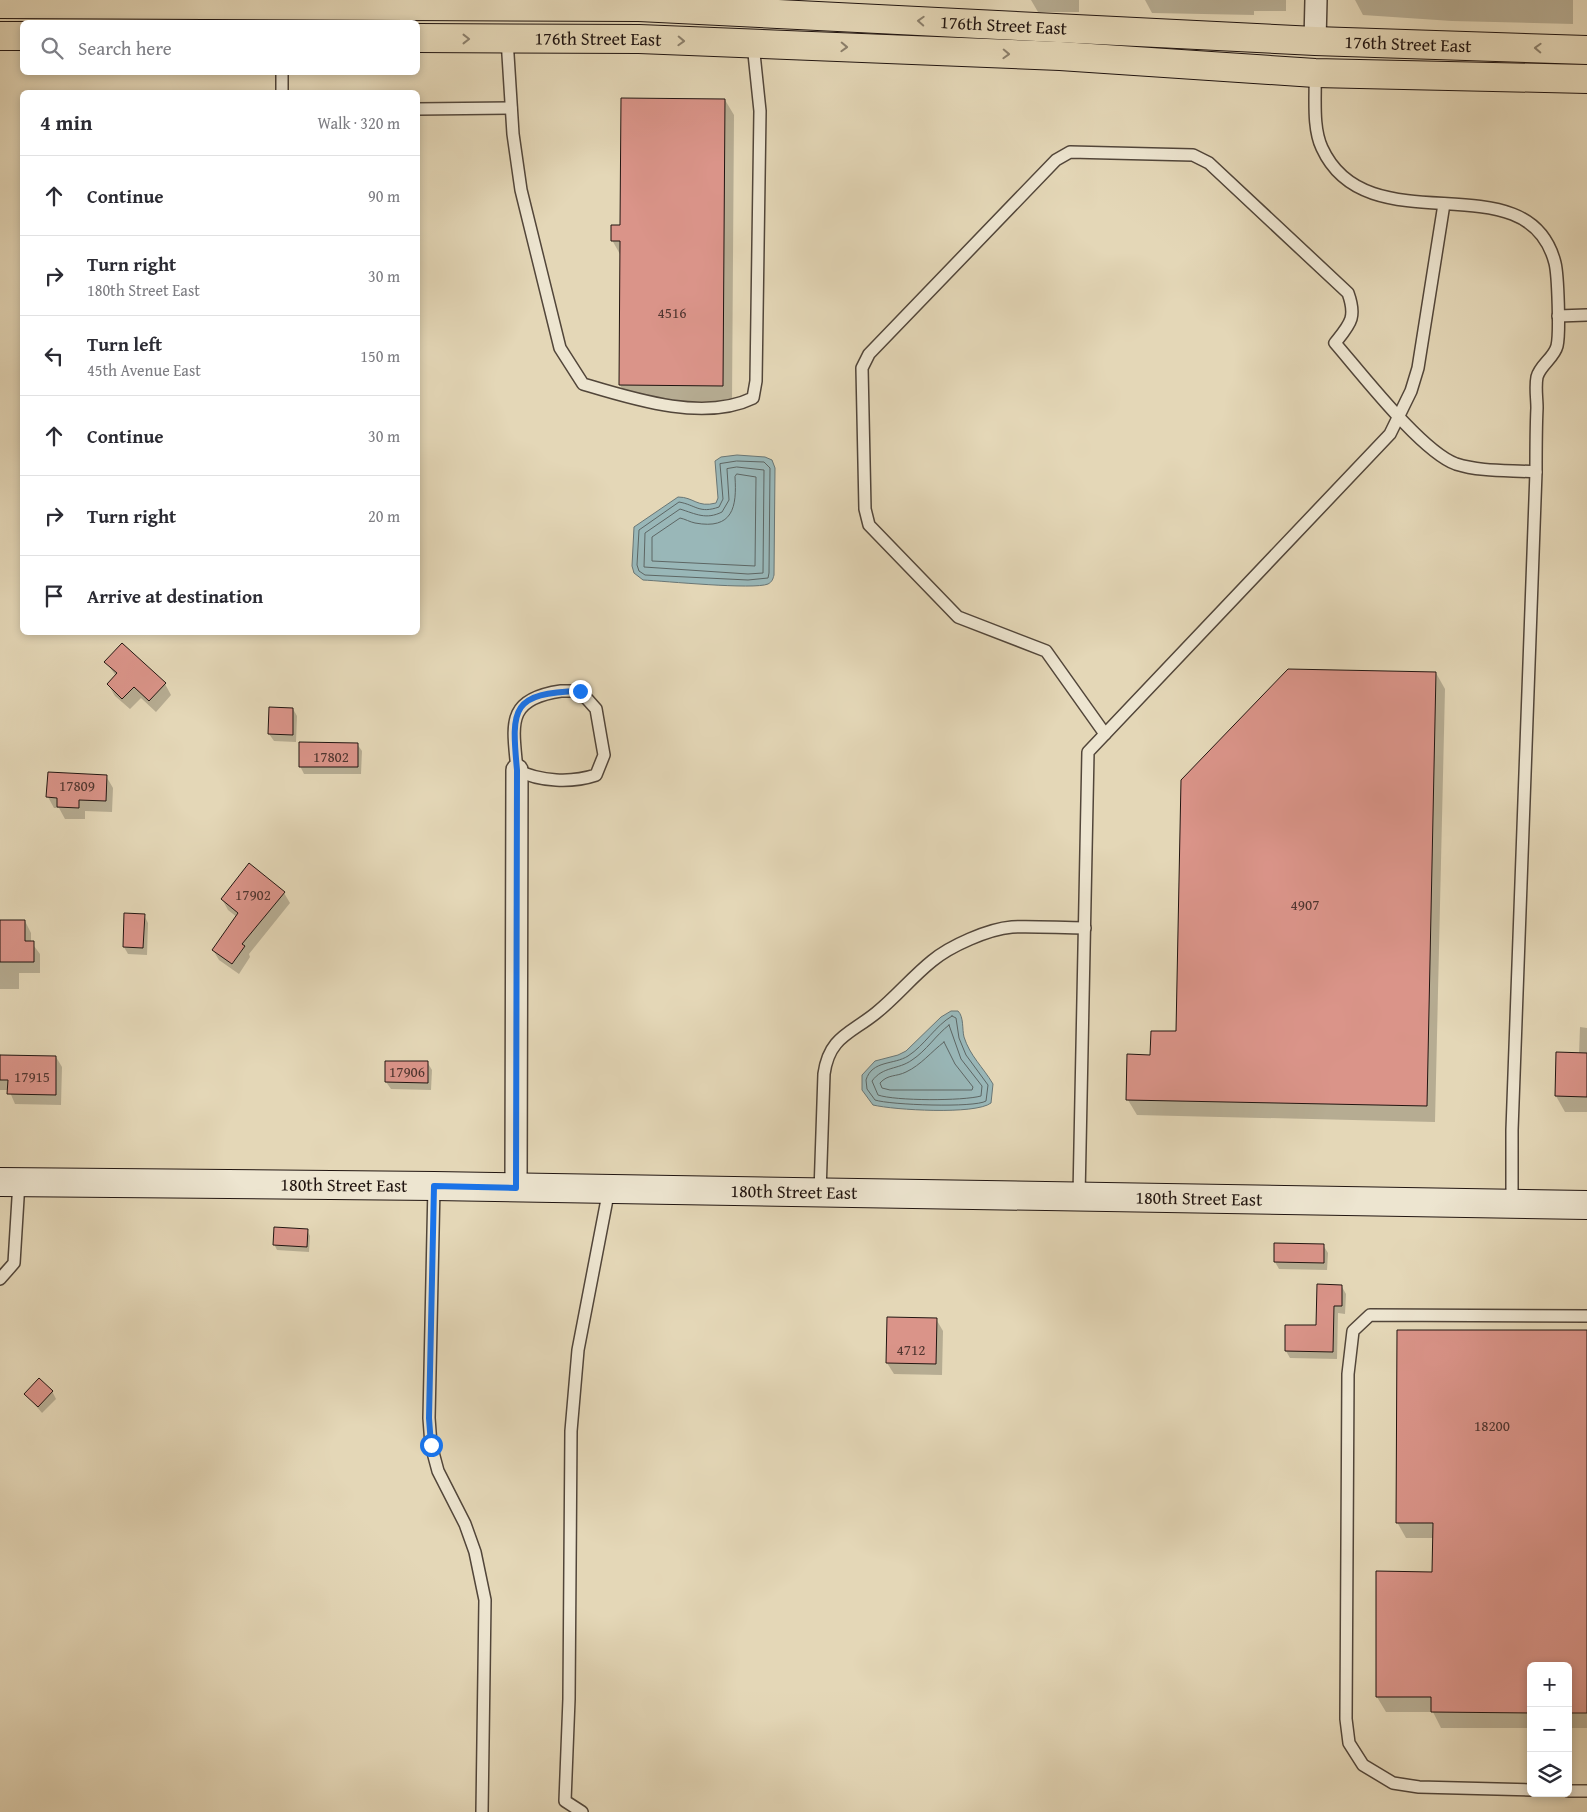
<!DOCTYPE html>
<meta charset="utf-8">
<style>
body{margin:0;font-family:"Gentium Book Plus",serif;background:#f7f7f7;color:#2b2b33}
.controls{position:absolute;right:15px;bottom:15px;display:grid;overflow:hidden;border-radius:8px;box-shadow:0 2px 8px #0003}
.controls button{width:45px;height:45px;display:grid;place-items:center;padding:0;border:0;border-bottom:1px solid #e1e1e2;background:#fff;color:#2b2b33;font:25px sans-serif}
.stop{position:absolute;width:15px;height:15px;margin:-11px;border:4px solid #1a73e8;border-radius:50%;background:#fff}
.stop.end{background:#1a73e8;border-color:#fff;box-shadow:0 1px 5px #0008}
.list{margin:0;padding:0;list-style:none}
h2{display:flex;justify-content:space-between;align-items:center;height:65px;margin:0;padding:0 20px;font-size:21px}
h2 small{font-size:16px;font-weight:400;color:#7c7c81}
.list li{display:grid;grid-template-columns:32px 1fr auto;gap:15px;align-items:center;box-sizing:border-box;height:80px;padding:0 20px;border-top:1px solid #e1e1e2}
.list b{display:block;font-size:19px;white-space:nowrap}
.list p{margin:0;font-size:16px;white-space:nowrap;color:#7c7c81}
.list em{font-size:16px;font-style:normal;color:#7c7c81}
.icon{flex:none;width:28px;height:28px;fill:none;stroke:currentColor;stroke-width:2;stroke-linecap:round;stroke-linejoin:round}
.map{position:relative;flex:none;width:1587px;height:1812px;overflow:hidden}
.search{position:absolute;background:#fff;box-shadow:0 2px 8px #0003;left:20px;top:20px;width:400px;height:55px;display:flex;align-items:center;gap:12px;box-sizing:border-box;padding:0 18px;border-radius:8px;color:#7c7c81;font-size:19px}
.panel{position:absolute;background:#fff;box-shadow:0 2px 8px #0003;left:20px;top:90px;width:400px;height:545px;border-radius:8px}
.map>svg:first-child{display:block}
.water{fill:#99b7b8;stroke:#697675}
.shadow{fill:#0003}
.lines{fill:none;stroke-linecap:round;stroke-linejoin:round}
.shore{stroke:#5d6664;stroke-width:1}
.building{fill:#da9489;stroke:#211511}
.lane-casing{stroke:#52463a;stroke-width:14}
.street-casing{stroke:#52463a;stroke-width:24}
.secondary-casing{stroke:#211511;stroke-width:30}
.primary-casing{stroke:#211511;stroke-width:30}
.lane{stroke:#ede5d0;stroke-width:11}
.street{stroke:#ede5d0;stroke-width:21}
.secondary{stroke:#ede5d0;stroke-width:28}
.primary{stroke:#e4d7b7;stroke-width:28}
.oneway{stroke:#8c806c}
.route{stroke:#1a73e8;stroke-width:6}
.labels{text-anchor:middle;stroke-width:4;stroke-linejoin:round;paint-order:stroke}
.number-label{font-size:15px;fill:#4f352f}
.street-label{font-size:18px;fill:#211511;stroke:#ede5d0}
</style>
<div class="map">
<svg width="1587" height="1812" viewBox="0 0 1587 1812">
<rect width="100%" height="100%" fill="#e4d7b7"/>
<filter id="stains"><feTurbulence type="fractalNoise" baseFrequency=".004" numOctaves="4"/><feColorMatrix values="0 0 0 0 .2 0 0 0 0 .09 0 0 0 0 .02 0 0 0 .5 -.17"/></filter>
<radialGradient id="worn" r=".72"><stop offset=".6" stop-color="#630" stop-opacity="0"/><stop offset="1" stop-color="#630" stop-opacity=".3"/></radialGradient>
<!-- water -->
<g class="water">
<path d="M 737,455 L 765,457 L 772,460 L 775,468 L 774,575 C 773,579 772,582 768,584 C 754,590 664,581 643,580 L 634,573 L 632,566 L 634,527 L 678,497 C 694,497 697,508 716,503 L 718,498 L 715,461 L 721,457 Z"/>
<path d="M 951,1011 L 958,1011 C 964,1017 962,1029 964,1037 C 970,1056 983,1067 993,1084 L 991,1103 C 975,1115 894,1110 873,1105 L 862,1090 L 862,1075 L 875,1061 L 898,1055 L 906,1051 L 941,1017 Z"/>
</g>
<!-- shadow -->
<g class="shadow">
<path d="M 1031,0 L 1079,0 L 1079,12 L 1038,12 Z"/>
<path d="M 1145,0 L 1286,0 L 1286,11 L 1254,11 L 1254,15 L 1152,13 Z"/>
<path d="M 1355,0 L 1573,0 L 1573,24 L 1452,21 L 1363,15 Z"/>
<path d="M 725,100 L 734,115 L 732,402 L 629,401 L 620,385 L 621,256 L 612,240 Z"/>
<path d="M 106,662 L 165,684 L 171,695 L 156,712 L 141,698 L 130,709 L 115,696 L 108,684 L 116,676 Z"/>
<path d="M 1436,673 L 1445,689 L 1435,1122 L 1137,1115 L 1128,1100 L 1151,1056 L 1177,1032 Z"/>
<path d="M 293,709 L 297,716 L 296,742 L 274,741 L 269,734 Z"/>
<path d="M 357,744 L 362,751 L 361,774 L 304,774 L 300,766 Z"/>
<path d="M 106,776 L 113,788 L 112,812 L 85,811 L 85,819 L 65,819 L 59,808 L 54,808 L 48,797 Z"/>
<path d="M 284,893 L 290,903 L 249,954 L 250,957 L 239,974 L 219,960 L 213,950 L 237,917 L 228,910 L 222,899 Z"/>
<path d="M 144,915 L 148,923 L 147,955 L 128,954 L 124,947 Z"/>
<path d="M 0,921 L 25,921 L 31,933 L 31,942 L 40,954 L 40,973 L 19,973 L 19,989 L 0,989 Z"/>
<path d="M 1580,1027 L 1587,1028 L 1587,1112 L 1565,1112 L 1556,1096 L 1579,1054 Z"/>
<path d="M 0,1054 L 2,1056 L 56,1057 L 62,1067 L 61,1105 L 15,1104 L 9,1090 L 0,1090 Z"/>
<path d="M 387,1062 L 427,1062 L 432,1070 L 431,1090 L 391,1089 L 386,1082 Z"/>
<path d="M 307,1230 L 310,1236 L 309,1252 L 277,1250 L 274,1244 Z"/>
<path d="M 1323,1245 L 1328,1253 L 1327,1270 L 1279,1269 L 1275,1262 Z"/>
<path d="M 1342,1287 L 1346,1294 L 1345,1314 L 1338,1313 L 1337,1359 L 1290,1358 L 1286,1351 L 1317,1326 Z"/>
<path d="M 936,1319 L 943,1331 L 942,1375 L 894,1374 L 887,1363 Z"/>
<path d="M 1587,1331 L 1587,1728 L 1568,1728 L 1568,1666 L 1531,1666 L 1531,1728 L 1441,1728 L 1433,1712 L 1386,1712 L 1377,1697 L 1434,1573 L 1434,1538 L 1406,1538 L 1397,1522 Z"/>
<path d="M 52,1391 L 56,1399 L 42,1413 L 26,1394 Z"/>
</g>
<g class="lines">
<!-- shore -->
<g class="shore">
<path d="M 737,461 L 764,462 L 770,468 L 769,573 L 768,578 L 748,580 L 645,575 L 639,571 L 637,565 L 639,530 L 679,502 C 696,505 699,514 719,507 L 723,499 L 720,464 Z"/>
<path d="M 737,467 L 764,470 L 763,573 L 748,574 L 644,567 L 645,533 L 680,509 C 696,514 706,520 722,512 L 729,500 L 727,469 Z"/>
<path d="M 737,474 L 756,477 L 755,566 L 652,561 L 652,537 L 680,518 C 685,519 690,522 695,523 C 733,530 737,507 735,477 Z"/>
<path d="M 952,1016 L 956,1018 L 959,1038 L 966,1055 L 988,1085 L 986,1101 C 975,1108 890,1105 875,1100 L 867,1089 L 866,1080 C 872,1060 894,1065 908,1056 C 925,1045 935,1026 952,1016 Z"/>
<path d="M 949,1025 L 961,1059 L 982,1086 L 981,1096 C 963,1101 895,1101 878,1095 L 872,1081 C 883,1066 898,1070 912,1060 C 926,1051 936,1035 949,1025 Z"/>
<path d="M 944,1042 L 955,1064 L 973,1087 L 972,1090 L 890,1090 L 882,1088 L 880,1083 C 888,1074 896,1077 906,1072 C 921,1065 931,1052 944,1042 Z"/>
</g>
</g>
<!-- building -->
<g class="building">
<path d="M 621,98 L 725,99 L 723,386 L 619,385 L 620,241 L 611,241 L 611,225 L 620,225 Z"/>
<path d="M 122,643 L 166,683 L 149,701 L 134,687 L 122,699 L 107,684 L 117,673 L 104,662 Z"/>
<path d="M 1288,669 L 1436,672 L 1427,1106 L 1126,1100 L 1127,1054 L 1150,1055 L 1151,1031 L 1176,1031 L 1181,780 Z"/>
<path d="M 269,707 L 293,708 L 293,735 L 268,734 Z"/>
<path d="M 299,742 L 358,743 L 358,767 L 299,767 Z"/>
<path d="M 48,772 L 107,775 L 106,801 L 79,800 L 79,808 L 57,807 L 57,798 L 46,797 Z"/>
<path d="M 249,863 L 285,892 L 242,944 L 245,946 L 232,964 L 212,950 L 238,913 L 221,899 Z"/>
<path d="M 124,913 L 145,914 L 143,948 L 123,947 Z"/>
<path d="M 0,920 L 25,920 L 25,941 L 34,941 L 34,962 L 0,962 Z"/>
<path d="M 1556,1052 L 1587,1053 L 1587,1097 L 1555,1096 Z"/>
<path d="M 0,1055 L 56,1056 L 56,1095 L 7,1094 L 8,1080 L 0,1080 Z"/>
<path d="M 385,1061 L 428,1061 L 428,1083 L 385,1082 Z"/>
<path d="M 274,1227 L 308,1229 L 307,1247 L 273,1245 Z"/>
<path d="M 1274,1243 L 1324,1244 L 1324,1263 L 1274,1262 Z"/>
<path d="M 1317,1284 L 1342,1285 L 1342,1306 L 1334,1306 L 1333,1352 L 1285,1351 L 1285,1325 L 1316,1325 Z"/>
<path d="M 887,1317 L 937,1318 L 936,1364 L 886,1363 Z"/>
<path d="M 1397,1330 L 1587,1330 L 1587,1713 L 1568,1713 L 1568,1666 L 1531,1666 L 1531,1713 L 1431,1712 L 1431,1697 L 1376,1697 L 1376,1571 L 1432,1572 L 1433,1523 L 1396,1523 Z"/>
<path d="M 39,1378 L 53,1391 L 38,1407 L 24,1394 Z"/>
</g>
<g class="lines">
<!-- lane casing -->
<g class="lane-casing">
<g id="lane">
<path d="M 507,39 L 513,134 L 521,190 L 560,348 L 583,384 C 633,399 704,422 753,398 L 756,381 L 760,111 L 753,44"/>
<path d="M 1315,73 C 1316,96 1312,127 1322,148 C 1368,249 1528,157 1555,263 C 1558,275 1560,334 1557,346 C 1554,358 1540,365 1537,377 C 1535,387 1537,398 1537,408 C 1536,429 1536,451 1536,472 L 1512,1130 L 1512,1204"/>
<path d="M 282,92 L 282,72"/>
<path d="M 418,109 L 511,108"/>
<path d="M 1558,316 L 1587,315"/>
<path d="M 561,691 L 580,691 L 596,709 L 601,738 L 604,755 L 596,775 C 572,783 540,782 517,770 C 513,725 505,699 561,691 Z"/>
<path d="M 1105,734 L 1046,651 L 958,617 L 869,525 L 865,509 L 862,368 L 869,354 L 1056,160 L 1070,152 L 1193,155 L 1209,163 L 1348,293 C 1357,318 1350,324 1335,343 C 1361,373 1422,452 1456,464 C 1481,472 1511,470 1536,472"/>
<path d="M 434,1186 L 429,1418 L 431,1445 L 438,1471 L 465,1524 L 475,1552 L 485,1600 L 482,1812"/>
<path d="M 820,1192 L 824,1074 C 829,1037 850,1034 876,1013 C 896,997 912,977 932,961 C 950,946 988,929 1012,927 C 1036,926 1061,928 1085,928"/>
<path d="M 1079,1196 L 1088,752 L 1390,434 L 1411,391 L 1418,368 L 1444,204"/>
<path d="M 0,1279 L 14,1263 L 19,1182"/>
<path d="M 1531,1790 L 1419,1787 L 1393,1783 L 1363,1765 L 1349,1743 L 1346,1719 L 1348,1374 L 1353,1331 L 1370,1315 L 1587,1316"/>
<path d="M 1568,1791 L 1587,1791"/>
<path d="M 582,1812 L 565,1801 L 569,1699 L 571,1431 L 578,1350 L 609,1189"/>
</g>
</g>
<!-- street casing -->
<g class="street-casing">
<g id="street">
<path d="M 1315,41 L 1316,0"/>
<path d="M 516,1188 L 517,770"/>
</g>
</g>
<!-- secondary casing -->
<g class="secondary-casing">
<g id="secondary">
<path id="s1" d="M 0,1182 L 434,1186 L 1587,1205"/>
</g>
</g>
<!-- primary casing -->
<g class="primary-casing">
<g id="primary">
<path id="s2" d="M 0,4 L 639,7 L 1315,41 L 1587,50"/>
<path d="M 0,36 L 22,36"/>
<path id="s3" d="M 418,38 L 639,39 L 1060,56 L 1315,73 L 1587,79"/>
</g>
</g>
<!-- lane -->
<use href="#lane" class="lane"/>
<!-- street -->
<use href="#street" class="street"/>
<!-- secondary -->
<use href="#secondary" class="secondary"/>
<!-- primary -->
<use href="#primary" class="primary"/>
</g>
<!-- one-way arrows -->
<defs><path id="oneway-chevron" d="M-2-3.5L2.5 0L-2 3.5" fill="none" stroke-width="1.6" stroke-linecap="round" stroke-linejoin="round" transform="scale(1.25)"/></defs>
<g class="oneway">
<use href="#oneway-chevron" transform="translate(921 21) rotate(-177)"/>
<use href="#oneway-chevron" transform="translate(466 39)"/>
<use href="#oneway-chevron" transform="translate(681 41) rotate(2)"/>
<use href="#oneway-chevron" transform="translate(844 47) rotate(2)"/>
<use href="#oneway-chevron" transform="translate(1538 48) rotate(-178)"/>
<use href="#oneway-chevron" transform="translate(1006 54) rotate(2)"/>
</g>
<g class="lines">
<!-- route -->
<path class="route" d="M 431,1445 L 429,1418 L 434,1186 L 516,1188 L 517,770 C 511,707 512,693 580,691"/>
</g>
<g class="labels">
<!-- number labels -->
<g class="number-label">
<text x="672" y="318">4516</text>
<text x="331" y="762">17802</text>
<text x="77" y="791">17809</text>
<text x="253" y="900">17902</text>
<text x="1305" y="910">4907</text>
<text x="407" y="1077">17906</text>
<text x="32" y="1082">17915</text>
<text x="911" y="1355">4712</text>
<text x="1492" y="1431">18200</text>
</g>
<!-- street labels -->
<g class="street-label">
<text dy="6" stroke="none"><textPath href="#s2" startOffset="1004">176th Street East</textPath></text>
<text dy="6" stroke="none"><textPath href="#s3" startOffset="180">176th Street East</textPath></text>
<text dy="6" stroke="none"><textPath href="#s2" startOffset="1409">176th Street East</textPath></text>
<text dy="6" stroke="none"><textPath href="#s1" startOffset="344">180th Street East</textPath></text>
<text dy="6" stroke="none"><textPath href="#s1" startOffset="794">180th Street East</textPath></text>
<text dy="6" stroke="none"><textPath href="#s1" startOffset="1199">180th Street East</textPath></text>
</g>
</g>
<rect width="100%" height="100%" filter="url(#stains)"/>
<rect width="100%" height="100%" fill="url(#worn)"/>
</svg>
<div class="controls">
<button>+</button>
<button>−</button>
<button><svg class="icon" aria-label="layers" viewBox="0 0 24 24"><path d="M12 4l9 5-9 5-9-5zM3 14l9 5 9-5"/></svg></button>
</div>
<div class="stop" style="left:431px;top:1445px"></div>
<div class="stop end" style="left:580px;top:691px"></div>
<div class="search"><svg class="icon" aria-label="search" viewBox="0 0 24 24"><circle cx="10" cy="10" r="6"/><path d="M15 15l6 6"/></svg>Search here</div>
<section class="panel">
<h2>4 min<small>Walk · 320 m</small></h2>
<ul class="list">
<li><svg class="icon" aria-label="ahead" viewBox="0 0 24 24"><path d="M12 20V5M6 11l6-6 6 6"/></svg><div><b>Continue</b></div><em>90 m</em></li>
<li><svg class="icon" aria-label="right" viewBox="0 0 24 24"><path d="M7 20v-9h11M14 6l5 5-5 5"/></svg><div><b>Turn right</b><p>180th Street East</p></div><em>30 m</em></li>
<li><svg class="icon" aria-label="left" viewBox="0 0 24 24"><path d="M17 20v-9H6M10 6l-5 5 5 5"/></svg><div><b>Turn left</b><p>45th Avenue East</p></div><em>150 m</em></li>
<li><svg class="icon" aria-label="ahead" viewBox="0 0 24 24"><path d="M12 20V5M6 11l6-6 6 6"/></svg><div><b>Continue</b></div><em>30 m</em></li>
<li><svg class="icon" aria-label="right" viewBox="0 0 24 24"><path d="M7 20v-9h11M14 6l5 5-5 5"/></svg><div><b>Turn right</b></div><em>20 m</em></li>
<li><svg class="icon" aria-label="arrive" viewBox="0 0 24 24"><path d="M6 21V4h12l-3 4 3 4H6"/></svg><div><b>Arrive at destination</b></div></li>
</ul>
</section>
</div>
